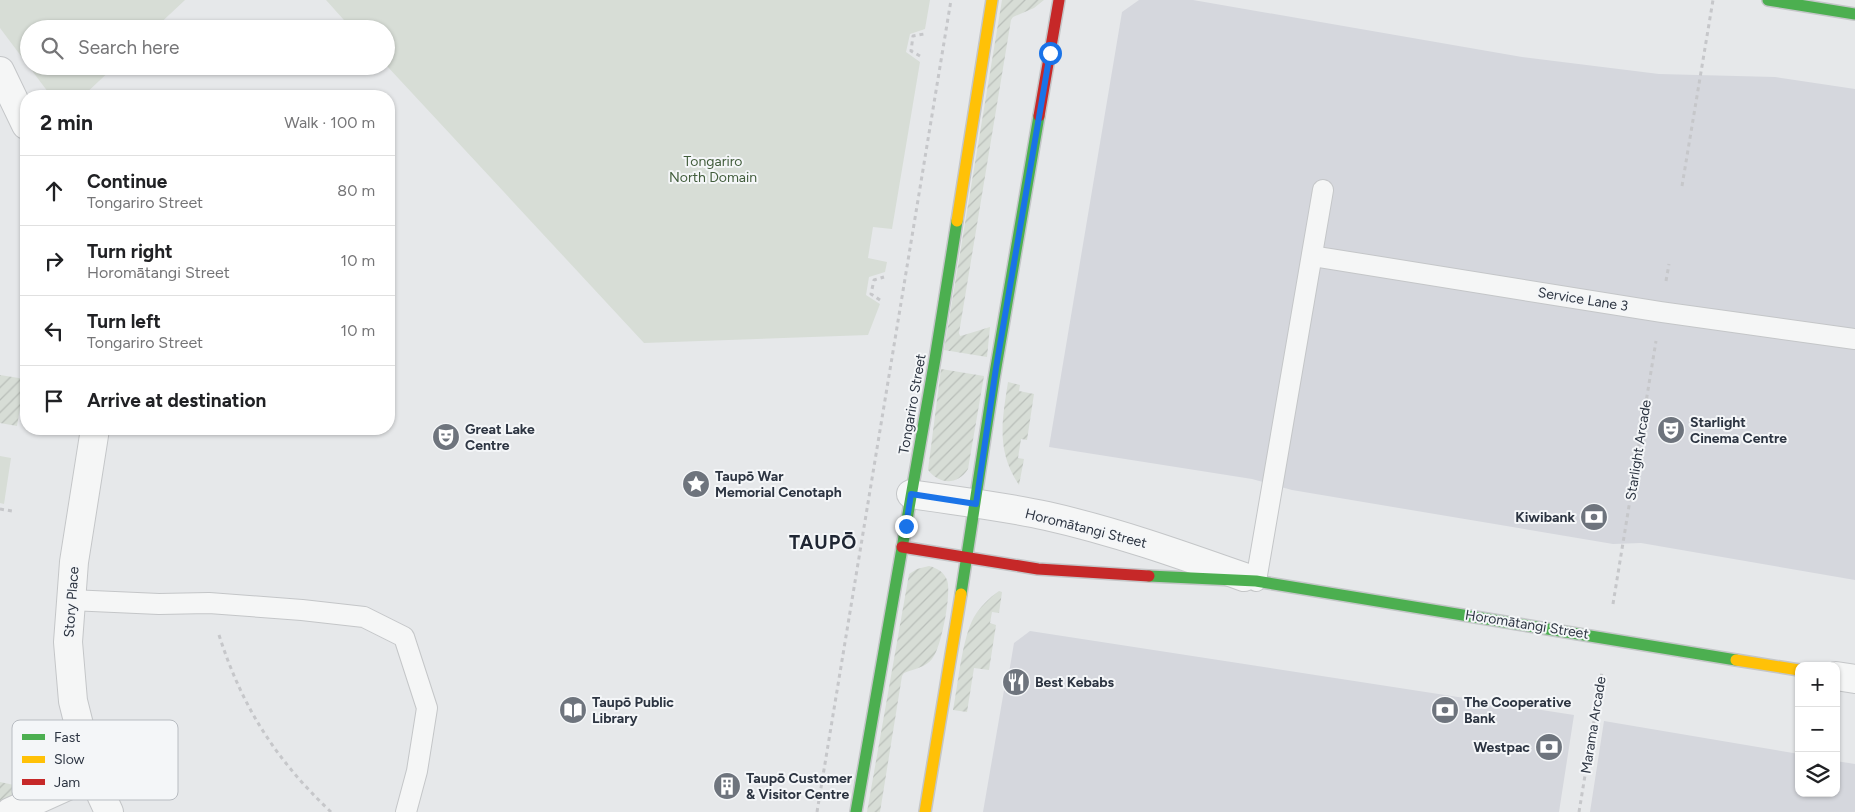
<!DOCTYPE html>
<meta charset="utf-8">
<style>
body{margin:0;font-family:Figtree,sans-serif;background:#f6f6f6;color:#202124}
.controls{position:absolute;right:15px;bottom:15px;display:grid;overflow:hidden;border-radius:10px;box-shadow:0 1px 4px #0004}
.controls button{width:45px;height:45px;display:grid;place-items:center;padding:0;border:0;border-bottom:1px solid #e0e0e0;background:#fff;color:#202124;font:25px sans-serif}
.stop{position:absolute;width:15px;height:15px;margin:-11px;border:4px solid #1a73e8;border-radius:50%;background:#fff}
.stop.end{background:#1a73e8;border-color:#fff;box-shadow:0 1px 5px #0008}
.list{margin:0;padding:0;list-style:none}
h2{display:flex;justify-content:space-between;align-items:center;height:65px;margin:0;padding:0 20px;font-size:21px}
h2 small{font-size:16px;font-weight:400;color:#757577}
.list li{display:grid;grid-template-columns:32px 1fr auto;gap:15px;align-items:center;box-sizing:border-box;height:70px;padding:0 20px;border-top:1px solid #e0e0e0}
.list b{display:block;font-size:19px;white-space:nowrap}
.list p{margin:0;font-size:16px;white-space:nowrap;color:#757577}
.list em{font-size:16px;font-style:normal;color:#757577}
.icon{flex:none;width:28px;height:28px;fill:none;stroke:currentColor;stroke-width:2;stroke-linecap:round;stroke-linejoin:round}
.map{position:relative;flex:none;width:1855px;height:812px;overflow:hidden}
.search{position:absolute;background:#fff;box-shadow:0 1px 4px #0004;left:20px;top:20px;width:375px;height:55px;display:flex;align-items:center;gap:12px;box-sizing:border-box;padding:0 18px;border-radius:28px;color:#757577;font-size:19px}
.panel{position:absolute;background:#fff;box-shadow:0 1px 4px #0004;left:20px;top:90px;width:375px;height:345px;border-radius:20px}
.map>svg:first-child{display:block}
.built{fill:#d5d7dd}
.green{fill:#d7ddd6}
.garden{fill:url(#garden-furrows)}
.lines{fill:none;stroke-linecap:round;stroke-linejoin:round}
.lane-casing{stroke:#c4c6c8;stroke-width:22}
.street-casing{stroke:#c4c6c8;stroke-width:30}
.fast-casing{stroke:#c4c6c8;stroke-width:14}
.slow-casing{stroke:#c4c6c8;stroke-width:14}
.jam-casing{stroke:#c4c6c8;stroke-width:14}
.path{stroke:#c6c7ca;stroke-width:3;stroke-dasharray:4 4;stroke-linecap:butt}
.lane{stroke:#f5f6f6;stroke-width:20}
.street{stroke:#f5f6f6;stroke-width:28}
.fast{stroke:#4caf50;stroke-width:11}
.slow{stroke:#ffc107;stroke-width:11}
.jam{stroke:#c62828;stroke-width:11}
.route{stroke:#1a73e8;stroke-width:6}
.labels{text-anchor:middle;stroke-width:4;stroke-linejoin:round;paint-order:stroke}
.park-label{font-size:14px;fill:#425d3c;stroke:#f4f6f8}
.street-label{font-size:14px;fill:#2d3542;stroke:#f4f6f8}
.poi-label{font-size:14px;font-weight:bold;fill:#2d3542;stroke:#f4f6f8;text-anchor:start}
.district-label{font-size:19px;font-weight:bold;letter-spacing:1px;fill:#1f2633;stroke:#f4f6f8}
.key{fill:#f4f6f8;stroke:#b8bcc1;stroke-width:1}
.key-label{font-size:14px;fill:#2d3542}
</style>
<div class="map">
<svg width="1855" height="812" viewBox="0 0 1855 812">
<defs>
<pattern id="garden-furrows" width="10" height="10" patternUnits="userSpaceOnUse" patternTransform="scale(1.25)"><rect width="10" height="10" fill="#d7ddd6"/><path d="M-1 1l2-2M0 10L10 0M9 11l2-2" fill="none" stroke="#b9beb9"/></pattern>
</defs>
<rect width="100%" height="100%" fill="#e6e8ea"/>
<!-- built -->
<g class="built">
<path d="M 1139,0 L 1193,0 L 1522,57 L 1659,74 L 1775,77 L 1855,89 L 1855,580 L 1641,543 L 1613,544 L 1292,490 L 1252,479 L 1049,447 L 1122,12 Z"/>
<path d="M 1030,631 L 1574,715 L 1559,812 L 983,812 L 1007,673 L 1009,673 L 1014,643 Z"/>
<path d="M 1604,721 L 1799,754 L 1799,793 L 1836,793 L 1836,761 L 1855,764 L 1855,812 L 1590,812 Z"/>
</g>
<!-- green -->
<g class="green">
<path d="M 0,0 L 185,0 L 154,29 L 29,29 L 29,66 L 115,66 L 83,96 L 51,96 L 0,28 Z"/>
<path d="M 326,0 L 930,0 L 925,29 L 910,34 L 906,52 L 920,62 L 892,229 L 873,227 L 868,258 L 887,262 L 885,272 L 869,277 L 866,295 L 880,304 L 868,335 L 644,343 L 386,65 L 386,29 L 352,29 Z"/>
<path d="M 0,456 L 11,458 L 4,504 L 0,503 Z"/>
</g>
<!-- garden -->
<g class="garden">
<path d="M 1002,0 L 1044,0 L 1034,8 L 1013,17 L 1011,20 L 959,333 L 960,336 L 964,335 L 990,327 L 987,357 L 944,350 Z"/>
<path d="M 941,369 L 984,376 L 968,469 C 957,486 939,484 928,470 Z"/>
<path d="M 0,375 L 25,379 L 17,426 L 0,423 Z"/>
<path d="M 1008,382 L 1020,385 L 1019,391 L 1034,394 L 1027,440 L 1021,439 L 1018,458 L 1024,459 L 1019,485 C 996,451 1002,421 1008,382 Z"/>
<path d="M 929,566 C 937,568 944,572 947,580 C 952,592 941,650 932,659 C 926,667 914,669 904,673 L 902,676 L 880,812 L 867,812 L 909,574 L 917,569 Z"/>
<path d="M 999,591 L 1002,592 L 999,613 L 992,612 L 990,623 L 996,625 L 989,670 L 974,668 L 967,712 L 953,710 C 958,685 962,638 974,617 C 980,607 989,598 999,591 Z"/>
<path d="M 0,782 L 14,785 L 18,795 L 0,809 Z"/>
</g>
<g class="lines">
<!-- lane casing -->
<g class="lane-casing">
<g id="lane">
<path d="M 1312,256 L 1661,312 L 1855,339"/>
<path d="M 1256,581 L 1323,190"/>
<path d="M 70,600 L 159,604 L 209,603 L 302,610 L 364,617 L 404,637 L 427,708 L 417,771 L 406,812"/>
</g>
</g>
<!-- street casing -->
<g class="street-casing">
<g id="street">
<path d="M 0,71 L 26,125"/>
<path d="M 95,429 L 74,562 L 68,642 L 73,701 L 85,749 L 92,775 L 109,812"/>
<path d="M 911,494 C 956,501 1002,506 1047,516 C 1114,531 1179,554 1244,577"/>
<path d="M 1836,676 L 1855,679"/>
<path d="M 10,812 L 92,775"/>
</g>
</g>
<!-- fast casing -->
<g class="fast-casing">
<g id="fast">
<path d="M 1768,0 L 1855,14"/>
<path d="M 1149,576 L 1256,581 L 1736,660"/>
<path d="M 961,594 L 994,379 L 1039,116"/>
<path d="M 856,812 L 935,359 L 957,221"/>
</g>
</g>
<!-- slow casing -->
<g class="slow-casing">
<g id="slow">
<path d="M 957,221 L 992,0"/>
<path d="M 1736,660 L 1799,670"/>
<path d="M 925,812 L 961,594"/>
</g>
</g>
<!-- jam casing -->
<g class="jam-casing">
<g id="jam">
<path d="M 1039,116 L 1059,0"/>
<path d="M 902,547 L 1038,569 L 1149,576"/>
</g>
</g>
<!-- path -->
<g class="path">
<path d="M 920,56 L 911,51 L 913,36 L 924,34"/>
<path d="M 1682,186 L 1713,0"/>
<path d="M 1666,281 L 1669,264"/>
<path d="M 880,300 L 871,294 L 874,280 L 884,277"/>
<path d="M 0,509 L 12,511"/>
<path d="M 1613,604 L 1656,341"/>
<path d="M 219,635 C 242,707 276,760 331,812"/>
<path d="M 817,812 L 951,0"/>
<path d="M 1579,812 L 1602,672"/>
</g>
<!-- lane -->
<use href="#lane" class="lane"/>
<!-- street -->
<use href="#street" class="street"/>
<!-- fast -->
<use href="#fast" class="fast"/>
<!-- slow -->
<use href="#slow" class="slow"/>
<!-- jam -->
<use href="#jam" class="jam"/>
</g>
<g class="lines">
<!-- route -->
<path class="route" d="M 906,526 L 911,494 L 976,504 L 996,368 L 1050,53"/>
</g>
<!-- icons -->
<defs>
<g id="theatre-disc" transform="scale(1.4375)"><circle r="9.5" fill="#6e747d" stroke="#f4f6f8"/><path d="M-5-5.5Q0-4 5-5.5V0Q5 5 0 6Q-5 5-5 0ZM-3.3-2.5H-1v1.5H-3.3ZM1-2.5H3.3v1.5H1ZM-2.8 1Q0 5.5 2.8 1Z" fill="#fff"/></g>
<g id="sight-disc" transform="scale(1.4375)"><circle r="9.5" fill="#6e747d" stroke="#f4f6f8"/><path d="M0-6L1.8-2.2L6-1.7L2.9 1.2L3.7 5.4L0 3.3L-3.7 5.4L-2.9 1.2L-6-1.7L-1.8-2.2Z" fill="#fff"/></g>
<g id="bank-disc" transform="scale(1.4375)"><circle r="9.5" fill="#6e747d" stroke="#f4f6f8"/><path d="M-6-4H6V4H-6ZM0-2.3a2.3 2.3 0 1 0 0 4.6a2.3 2.3 0 1 0 0-4.6Z" fill="#fff"/></g>
<g id="restaurant-disc" transform="scale(1.4375)"><circle r="9.5" fill="#6e747d" stroke="#f4f6f8"/><path d="M-5-6h1v4h1v-4h1v4h1v-4h1v5L-1.5 .5V6h-2V.5L-5-1ZM5-6V6H3V1.5H1.5Q1.5-4 5-6Z" fill="#fff"/></g>
<g id="library-disc" transform="scale(1.4375)"><circle r="9.5" fill="#6e747d" stroke="#f4f6f8"/><path d="M-6-4Q-3-5.5-.7-3.5V5Q-3 3-6 4ZM6-4Q3-5.5 .7-3.5V5Q3 3 6 4Z" fill="#fff"/></g>
<g id="building-disc" transform="scale(1.4375)"><circle r="9.5" fill="#6e747d" stroke="#f4f6f8"/><path d="M-4-6H4V6H1V3H-1V6H-4ZM-2.5-4.3h1.7v1.8h-1.7ZM.8-4.3h1.7v1.8H.8ZM-2.5-1h1.7V.8h-1.7ZM.8-1h1.7V.8H.8Z" fill="#fff"/></g>
</defs>
<g fill-rule="evenodd">
<use href="#theatre-disc" x="1671" y="430"/>
<use href="#theatre-disc" x="446" y="437"/>
<use href="#sight-disc" x="696" y="484"/>
<use href="#bank-disc" x="1594" y="517"/>
<use href="#restaurant-disc" x="1016" y="682"/>
<use href="#library-disc" x="573" y="710"/>
<use href="#bank-disc" x="1445" y="710"/>
<use href="#bank-disc" x="1549" y="747"/>
<use href="#building-disc" x="727" y="786"/>
</g>
<g class="labels">
<!-- park labels -->
<g class="park-label">
<text x="713" y="166">Tongariro<tspan x="713" dy="16">North Domain</tspan></text>
</g>
<!-- street labels -->
<g class="street-label">
<text transform="translate(1583 299) rotate(9)" y="5">Service Lane 3</text>
<text transform="translate(912 404) rotate(-80)" y="5">Tongariro Street</text>
<text transform="translate(1638 450) rotate(-81)" y="5">Starlight Arcade</text>
<text transform="translate(1086 528) rotate(14)" y="5">Horomātangi Street</text>
<text transform="translate(71 602) rotate(-86)" y="5">Story Place</text>
<text transform="translate(1527 624) rotate(9)" y="5">Horomātangi Street</text>
<text transform="translate(1593 725) rotate(-81)" y="5">Marama Arcade</text>
</g>
<!-- poi labels -->
<g class="poi-label">
<text x="1690" y="427">Starlight<tspan x="1690" dy="16">Cinema Centre</tspan></text>
<text x="465" y="434">Great Lake<tspan x="465" dy="16">Centre</tspan></text>
<text x="715" y="481">Taupō War<tspan x="715" dy="16">Memorial Cenotaph</tspan></text>
<text x="1575" y="522" text-anchor="end">Kiwibank</text>
<text x="1035" y="687">Best Kebabs</text>
<text x="592" y="707">Taupō Public<tspan x="592" dy="16">Library</tspan></text>
<text x="1464" y="707">The Cooperative<tspan x="1464" dy="16">Bank</tspan></text>
<text x="1530" y="752" text-anchor="end">Westpac</text>
<text x="746" y="783">Taupō Customer<tspan x="746" dy="16">&amp; Visitor Centre</tspan></text>
</g>
<!-- district labels -->
<g class="district-label">
<text x="823" y="549">TAUPŌ</text>
</g>
</g>
<!-- legend -->
<rect x="12" y="720" width="166" height="80" rx="8" class="key"/>
<rect x="22" y="734" width="23" height="6" fill="#4caf50"/>
<rect x="22" y="756" width="23" height="7" fill="#ffc107"/>
<rect x="22" y="779" width="23" height="6" fill="#c62828"/>
<g class="key-label">
<text x="54" y="742">Fast</text>
<text x="54" y="764">Slow</text>
<text x="54" y="787">Jam</text>
</g>
</svg>
<div class="controls">
<button>+</button>
<button>−</button>
<button><svg class="icon" aria-label="layers" viewBox="0 0 24 24"><path d="M12 4l9 5-9 5-9-5zM3 14l9 5 9-5"/></svg></button>
</div>
<div class="stop" style="left:1050px;top:53px"></div>
<div class="stop end" style="left:906px;top:526px"></div>
<div class="search"><svg class="icon" aria-label="search" viewBox="0 0 24 24"><circle cx="10" cy="10" r="6"/><path d="M15 15l6 6"/></svg>Search here</div>
<section class="panel">
<h2>2 min<small>Walk · 100 m</small></h2>
<ul class="list">
<li><svg class="icon" aria-label="ahead" viewBox="0 0 24 24"><path d="M12 20V5M6 11l6-6 6 6"/></svg><div><b>Continue</b><p>Tongariro Street</p></div><em>80 m</em></li>
<li><svg class="icon" aria-label="right" viewBox="0 0 24 24"><path d="M7 20v-9h11M14 6l5 5-5 5"/></svg><div><b>Turn right</b><p>Horomātangi Street</p></div><em>10 m</em></li>
<li><svg class="icon" aria-label="left" viewBox="0 0 24 24"><path d="M17 20v-9H6M10 6l-5 5 5 5"/></svg><div><b>Turn left</b><p>Tongariro Street</p></div><em>10 m</em></li>
<li><svg class="icon" aria-label="arrive" viewBox="0 0 24 24"><path d="M6 21V4h12l-3 4 3 4H6"/></svg><div><b>Arrive at destination</b></div></li>
</ul>
</section>
</div>
